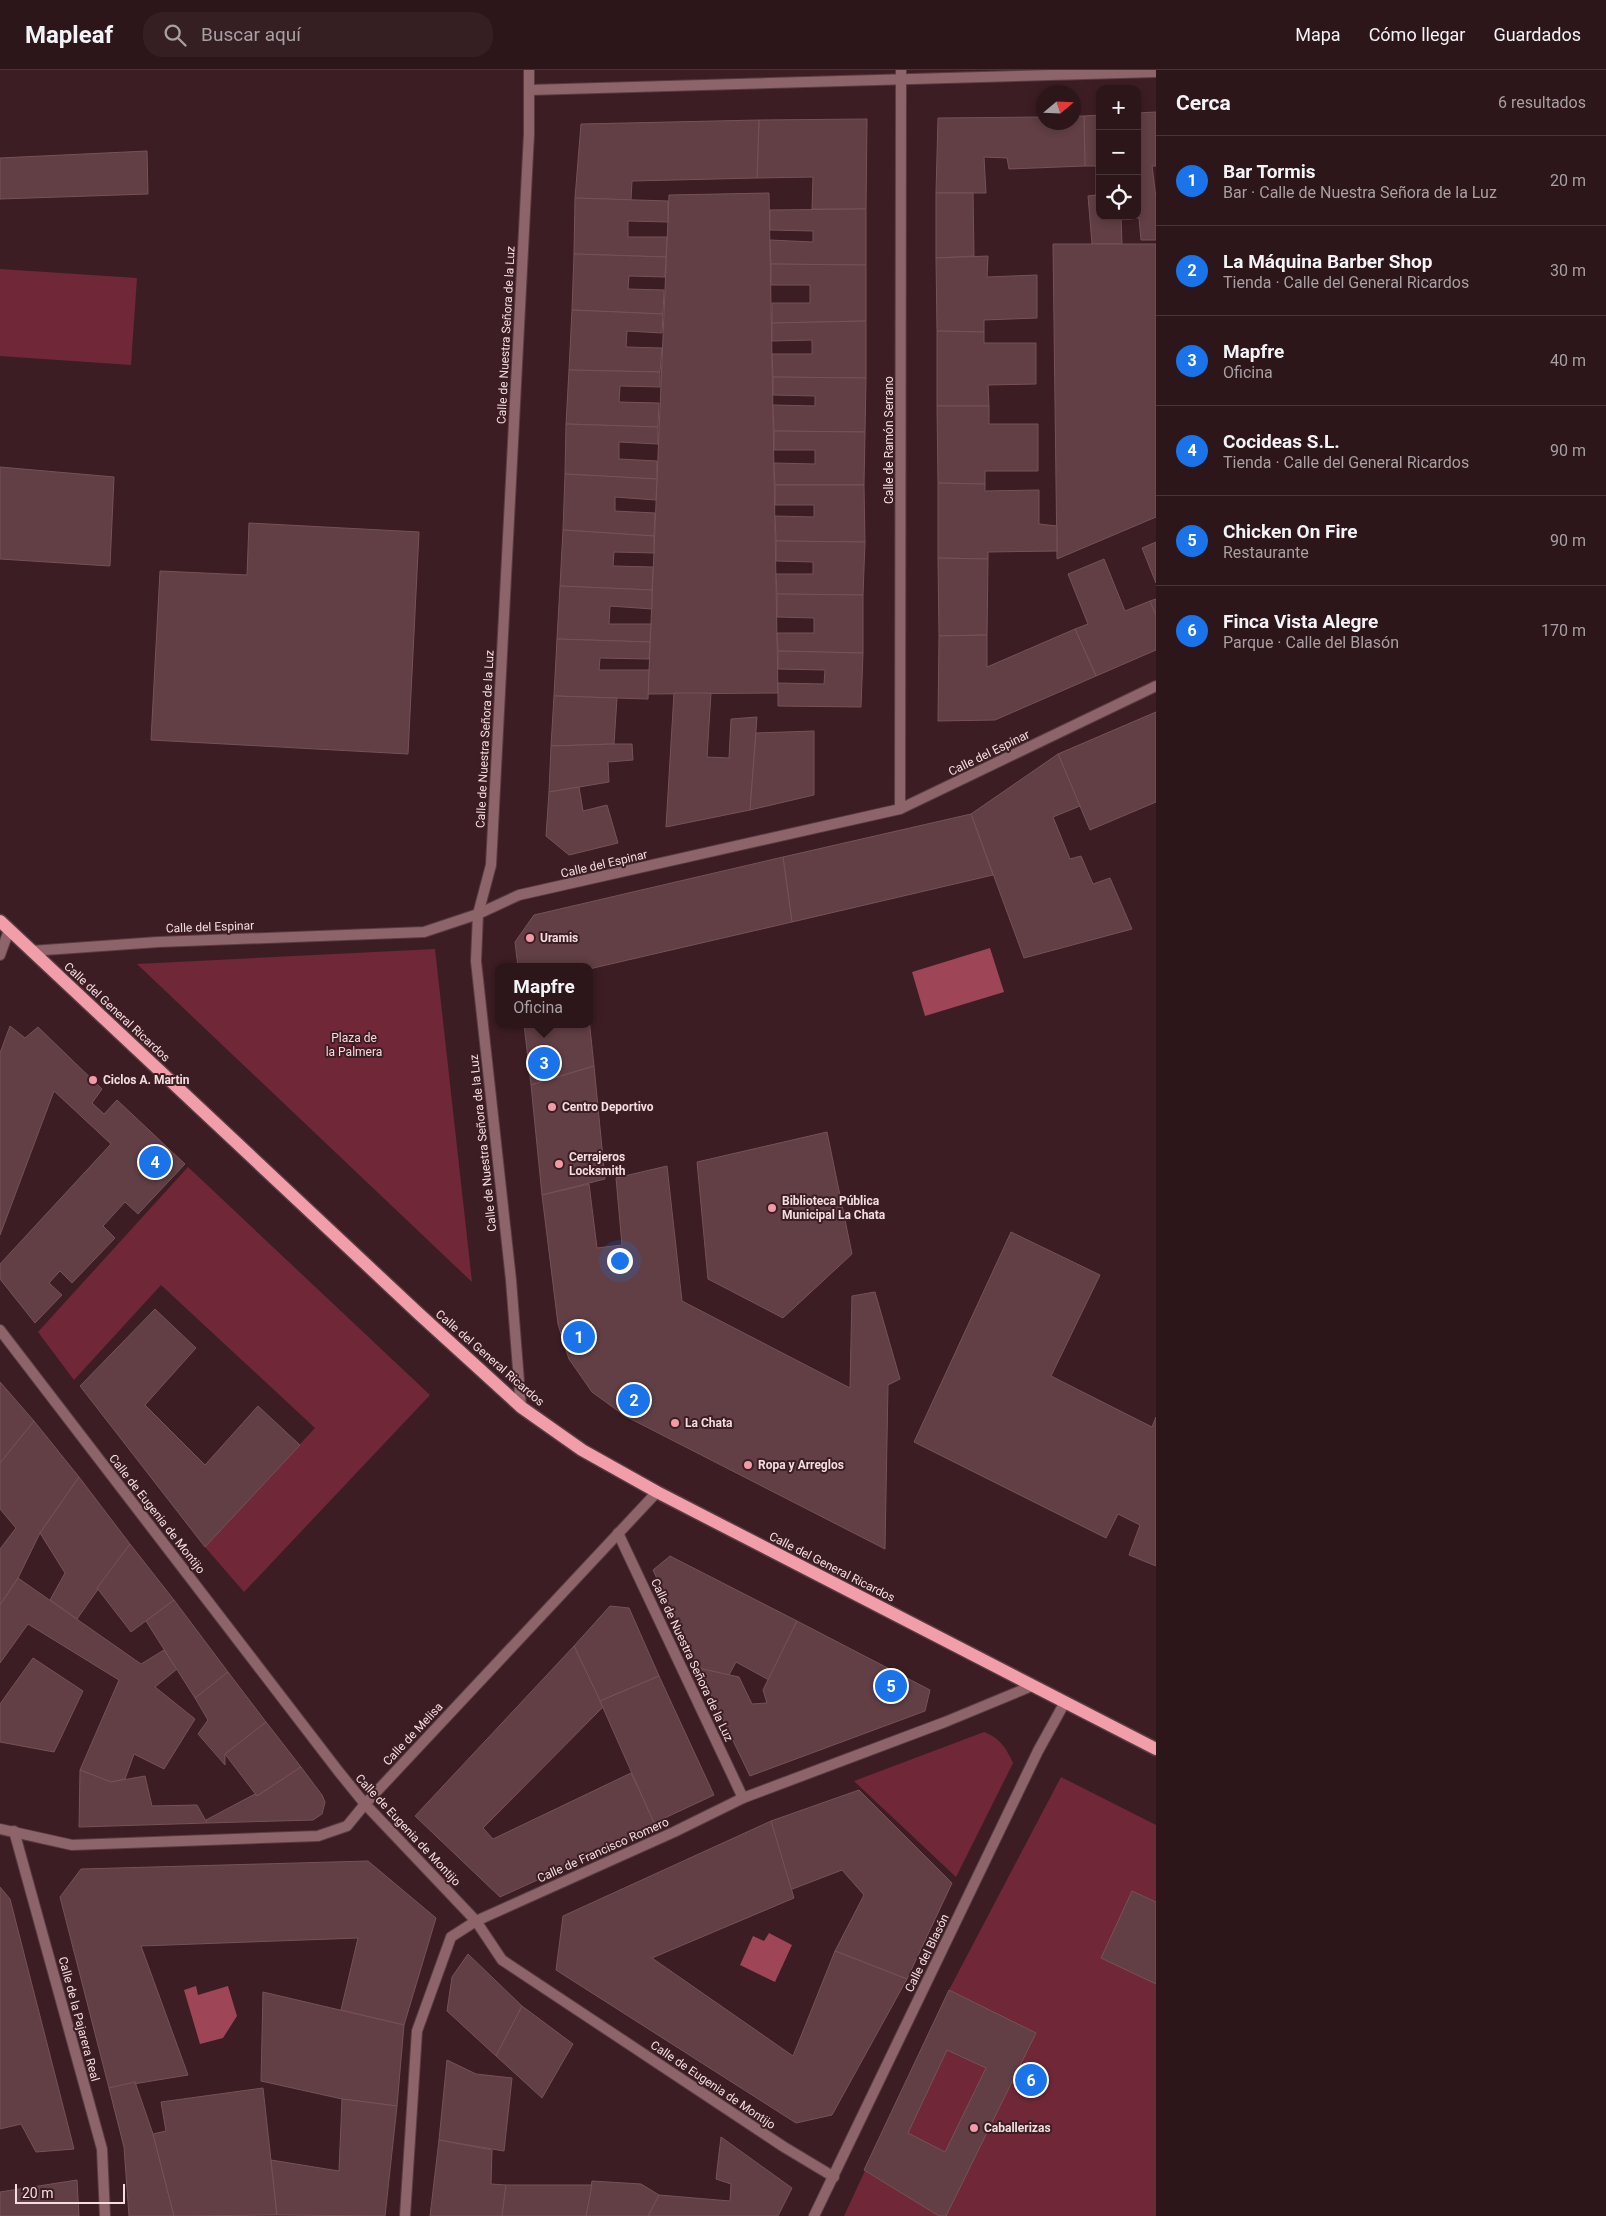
<!DOCTYPE html>
<html lang="es">
<meta charset="utf-8">
<style>
body{margin:0;font-family:Roboto,sans-serif;background:#351f23;color:#f1f3f6}
.controls{position:absolute;right:15px;top:15px;display:grid;overflow:hidden;border-radius:10px;box-shadow:0 2px 8px #0003}
.controls button{width:45px;height:45px;display:grid;place-items:center;padding:0;border:0;border-bottom:1px solid #483539;background:#2d161a;color:#f1f3f6;font:25px sans-serif}
.compass{position:absolute;left:1036px;top:15px;width:45px;height:45px;border-radius:50%;background:#2d161a;box-shadow:0 2px 8px #0003;rotate:71deg}
.scale{position:absolute;left:15px;bottom:12px;width:110px;box-sizing:border-box;padding-left:5px;border:2px solid #f3dddf;border-top:0;font-size:14px;line-height:18px;white-space:nowrap;color:#f3dddf;-webkit-text-stroke:4px #3c1d23;paint-order:stroke}
.you{position:absolute;left:619px;top:1190px;width:18px;height:18px;margin:-12px;border:4px solid #fff;border-radius:50%;background:#1a73e8;box-shadow:0 0 0 8px #1a73e833}
.badge{display:grid;place-items:center;width:32px;height:32px;border-radius:50%;background:#1a73e8;color:#fff;font-size:16px;font-weight:700}
.pin{position:absolute;translate:-50% -50%;border:2px solid #fff;box-shadow:0 1px 5px #0006}
.popup{position:absolute;left:495px;top:893px;width:98px;height:65px;box-sizing:border-box;display:grid;place-content:center;border-radius:10px;background:#2d161a;filter:drop-shadow(0 1px 4px #0005);font-size:16px;white-space:nowrap;color:#a79fa2}
.popup b{font-size:19px;color:#f1f3f6}
.popup::after{content:'';position:absolute;left:50%;top:100%;margin-left:-10px;border:10px solid transparent;border-top-color:#2d161a}
.list{margin:0;padding:0;list-style:none}
h2{display:flex;justify-content:space-between;align-items:center;height:65px;margin:0;padding:0 20px;font-size:21px}
h2 small{font-size:16px;font-weight:400;color:#a79fa2}
.list li{display:grid;grid-template-columns:32px 1fr auto;gap:15px;align-items:center;box-sizing:border-box;height:90px;padding:0 20px;border-top:1px solid #483539}
.list b{display:block;font-size:19px;white-space:nowrap}
.list p{margin:0;font-size:16px;white-space:nowrap;color:#a79fa2}
.list em{font-size:16px;font-style:normal;color:#a79fa2}
.icon{flex:none;width:28px;height:28px;fill:none;stroke:currentColor;stroke-width:2;stroke-linecap:round;stroke-linejoin:round}
.map{position:relative;flex:none;width:1156px;height:2146px;overflow:hidden}
header{display:flex;align-items:center;gap:30px;box-sizing:border-box;height:70px;padding:0 25px;background:#2d161a;border-bottom:1px solid #483539}
header strong{font-size:24px}
nav{display:flex;gap:28px;margin-inline-start:auto;font-size:18px}
.search{width:350px;height:45px;background:#351f23;display:flex;align-items:center;gap:12px;box-sizing:border-box;padding:0 18px;border-radius:20px;color:#a79fa2;font-size:19px}
main{display:flex}
aside{flex:1;background:#2d161a}
.map>svg:first-child{display:block}
.green{fill:#702838}
.water{fill:#9e4557}
.building{fill:#613f44;stroke:#765257;fill-rule:evenodd}
.lines{fill:none;stroke-linecap:round;stroke-linejoin:round}
.pedestrian-casing{stroke:#593c41;stroke-width:12}
.minor-casing{stroke:#593c41;stroke-width:12}
.tertiary-casing{stroke:#593c41;stroke-width:12}
.primary-casing{stroke:#593c41;stroke-width:15}
.pedestrian{stroke:#8d6469;stroke-width:10}
.minor{stroke:#8d6469;stroke-width:10}
.tertiary{stroke:#8d6469;stroke-width:10}
.primary{stroke:#f29eaa;stroke-width:12}
.poi-dot{fill:#f39aa8;stroke:#3c1d23;stroke-width:2}
.labels{text-anchor:middle;stroke-width:4;stroke-linejoin:round;paint-order:stroke}
.street-label{font-size:12px;fill:#f3dddf;stroke:#3c1d23}
.poi-label{font-size:12px;font-weight:bold;fill:#f3dddf;stroke:#3c1d23;text-anchor:start}
.park-label{font-size:12px;fill:#f6dbde;stroke:#3c1d23}
</style>
<header>
<strong>Mapleaf</strong>
<div class="search"><svg class="icon" aria-label="search" viewBox="0 0 24 24"><circle cx="10" cy="10" r="6"/><path d="M15 15l6 6"/></svg>Buscar aquí</div>
<nav><a>Mapa</a><a>Cómo llegar</a><a>Guardados</a></nav>
</header>
<main>
<div class="map">
<svg width="1156" height="2146" viewBox="0 0 1156 2146">
<rect width="100%" height="100%" fill="#3c1d23"/>
<!-- green -->
<g class="green">
<path d="M 0,199 L 137,208 L 131,295 L 0,286 Z"/>
<path d="M 435,879 L 472,1212 L 137,894 Z"/>
<path d="M 188,1097 L 430,1325 L 244,1522 L 205,1477 L 315,1358 L 161,1215 L 74,1310 L 38,1262 Z"/>
<path d="M 984,1662 C 1000,1668 1006,1678 1013,1693 L 956,1807 L 854,1711 Z"/>
<path d="M 1061,1707 L 1156,1755 L 1156,2146 L 844,2146 L 949,1920 Z"/>
</g>
<!-- water -->
<g class="water">
<path d="M 990,878 L 1004,922 L 925,946 L 912,902 Z"/>
<path d="M 769,1863 L 792,1875 L 775,1912 L 740,1895 L 753,1866 L 764,1871 Z"/>
<path d="M 196,1916 L 198,1925 L 228,1916 L 237,1946 L 223,1968 L 200,1974 L 184,1920 Z"/>
</g>
<!-- building -->
<g class="building">
<path d="M 1156,42 L 1156,96 L 1152,96 L 1156,128 L 1156,170 L 1141,170 L 1139,148 L 1121,147 L 1122,174 L 1092,174 L 1088,126 L 1096,125 L 1096,96 L 1085,96 L 1084,46 L 1100,45 L 1100,146 L 1137,146 L 1137,43 Z"/>
<path d="M 1074,46 L 1084,46 L 1085,96 L 1009,99 L 1007,88 L 984,87 L 986,123 L 936,123 L 938,48 L 1044,47 L 1044,52 L 1074,52 Z"/>
<path d="M 867,49 L 866,139 L 812,139 L 813,107 L 757,108 L 759,50 Z"/>
<path d="M 759,50 L 757,108 L 632,111 L 631,130 L 575,128 L 581,54 Z"/>
<path d="M 147,81 L 148,124 L 0,129 L 0,88 Z"/>
<path d="M 769,123 L 778,623 L 648,624 L 669,125 Z"/>
<path d="M 936,123 L 973,123 L 974,186 L 936,188 Z"/>
<path d="M 575,128 L 668,131 L 668,152 L 628,151 L 628,167 L 667,167 L 666,187 L 574,184 Z"/>
<path d="M 866,139 L 866,195 L 771,194 L 770,170 L 813,172 L 813,161 L 770,160 L 770,140 Z"/>
<path d="M 1053,174 L 1156,174 L 1156,447 L 1057,489 Z"/>
<path d="M 574,184 L 666,187 L 665,207 L 629,206 L 628,219 L 664,220 L 663,244 L 572,240 Z"/>
<path d="M 988,186 L 987,207 L 1037,205 L 1037,248 L 984,250 L 984,262 L 937,261 L 936,188 Z"/>
<path d="M 771,194 L 866,195 L 866,251 L 772,253 L 772,233 L 810,233 L 810,215 L 771,215 Z"/>
<path d="M 572,240 L 663,244 L 662,263 L 627,261 L 626,277 L 662,278 L 660,302 L 569,300 Z"/>
<path d="M 866,251 L 866,308 L 773,307 L 772,284 L 812,284 L 812,270 L 772,271 L 772,253 Z"/>
<path d="M 937,261 L 984,262 L 984,273 L 1036,273 L 1036,314 L 988,315 L 989,336 L 937,336 Z"/>
<path d="M 569,300 L 660,302 L 660,317 L 620,316 L 619,332 L 659,333 L 658,357 L 566,354 Z"/>
<path d="M 773,307 L 866,308 L 865,362 L 774,361 L 773,335 L 815,336 L 815,326 L 773,325 Z"/>
<path d="M 937,336 L 989,336 L 989,354 L 1038,354 L 1038,401 L 985,401 L 985,414 L 938,413 Z"/>
<path d="M 566,354 L 658,357 L 658,374 L 619,372 L 619,389 L 657,391 L 657,409 L 565,404 Z"/>
<path d="M 774,361 L 865,362 L 864,415 L 775,415 L 774,393 L 815,394 L 815,380 L 774,380 Z"/>
<path d="M 0,397 L 114,407 L 110,496 L 0,489 Z"/>
<path d="M 565,404 L 657,409 L 656,430 L 615,427 L 615,441 L 655,443 L 654,466 L 563,460 Z"/>
<path d="M 938,413 L 985,414 L 985,421 L 1039,420 L 1039,454 L 1057,456 L 1057,481 L 988,482 L 988,489 L 938,488 Z"/>
<path d="M 775,415 L 864,415 L 865,472 L 776,471 L 775,446 L 814,447 L 814,435 L 775,435 Z"/>
<path d="M 249,453 L 419,462 L 408,684 L 151,670 L 160,501 L 247,505 Z"/>
<path d="M 563,460 L 654,466 L 654,483 L 614,482 L 613,496 L 653,497 L 652,520 L 560,516 Z"/>
<path d="M 776,471 L 865,472 L 863,525 L 777,524 L 776,504 L 813,504 L 813,492 L 776,491 Z"/>
<path d="M 1156,472 L 1156,513 L 1142,478 Z"/>
<path d="M 938,488 L 988,489 L 987,565 L 939,566 Z"/>
<path d="M 1104,489 L 1125,541 L 1150,531 L 1156,545 L 1156,580 L 1096,606 L 1075,559 L 1088,554 L 1068,504 Z"/>
<path d="M 560,516 L 652,520 L 652,539 L 610,536 L 609,554 L 651,554 L 650,572 L 557,569 Z"/>
<path d="M 777,524 L 863,525 L 863,583 L 778,581 L 777,563 L 814,563 L 814,548 L 777,547 Z"/>
<path d="M 1156,529 L 1156,545 L 1150,531 Z"/>
<path d="M 1075,559 L 1096,606 L 995,650 L 938,651 L 939,566 L 987,565 L 987,597 Z"/>
<path d="M 557,569 L 650,572 L 649,589 L 600,588 L 599,600 L 649,600 L 648,629 L 554,626 Z"/>
<path d="M 778,581 L 863,583 L 861,637 L 778,636 L 778,613 L 824,614 L 825,600 L 778,599 Z"/>
<path d="M 674,623 L 711,623 L 707,687 L 729,688 L 731,649 L 757,647 L 750,740 L 666,757 Z"/>
<path d="M 554,626 L 617,628 L 614,674 L 551,676 Z"/>
<path d="M 1156,642 L 1156,732 L 1090,760 L 1058,684 Z"/>
<path d="M 814,661 L 814,725 L 750,740 L 756,663 Z"/>
<path d="M 614,674 L 632,674 L 633,690 L 608,692 L 609,712 L 549,722 L 551,676 Z"/>
<path d="M 1058,684 L 1080,736 L 1053,747 L 1070,789 L 1081,786 L 1093,814 L 1110,808 L 1132,859 L 1024,888 L 971,744 Z"/>
<path d="M 579,717 L 583,741 L 607,735 L 618,773 L 569,785 L 546,766 L 549,722 Z"/>
<path d="M 971,744 L 993,805 L 792,852 L 783,787 Z"/>
<path d="M 783,787 L 792,852 L 589,899 L 589,897 L 518,897 L 515,872 L 534,845 Z"/>
<path d="M 589,949 L 594,996 L 531,1015 L 524,954 L 589,954 Z"/>
<path d="M 10,956 L 25,968 L 38,957 L 102,1019 L 92,1033 L 104,1044 L 117,1030 L 185,1094 L 138,1144 L 125,1132 L 103,1156 L 115,1168 L 72,1213 L 60,1201 L 49,1213 L 62,1225 L 35,1253 L 0,1209 L 0,1194 L 111,1074 L 54,1021 L 0,1165 L 0,983 Z"/>
<path d="M 594,996 L 605,1109 L 542,1125 L 531,1015 Z"/>
<path d="M 827,1062 L 852,1184 L 783,1248 L 708,1209 L 697,1092 Z"/>
<path d="M 667,1096 L 682,1231 L 850,1318 L 852,1226 L 875,1222 L 900,1309 L 888,1315 L 885,1479 L 625,1346 L 592,1322 L 569,1289 L 558,1254 L 542,1125 L 589,1114 L 597,1178 L 622,1175 L 616,1108 Z"/>
<path d="M 1011,1162 L 1100,1205 L 1051,1306 L 1152,1357 L 1156,1347 L 1156,1496 L 1129,1485 L 1140,1455 L 1118,1444 L 1106,1468 L 914,1372 Z"/>
<path d="M 155,1239 L 196,1278 L 145,1335 L 205,1395 L 258,1336 L 300,1375 L 205,1477 L 80,1316 Z"/>
<path d="M 0,1312 L 34,1351 L 0,1393 Z"/>
<path d="M 34,1351 L 79,1407 L 40,1463 L 18,1508 L 0,1535 L 0,1479 L 16,1458 L 0,1439 L 0,1393 Z"/>
<path d="M 79,1407 L 130,1474 L 77,1549 L 50,1530 L 65,1503 L 40,1463 Z"/>
<path d="M 130,1474 L 174,1530 L 131,1562 L 97,1518 Z"/>
<path d="M 670,1486 L 797,1551 L 769,1610 L 736,1592 L 729,1605 L 698,1598 L 653,1500 Z"/>
<path d="M 18,1508 L 141,1594 L 164,1580 L 177,1599 L 155,1617 L 195,1649 L 164,1699 L 134,1684 L 125,1709 L 111,1712 L 80,1700 L 119,1610 L 28,1554 L 0,1593 L 0,1535 Z"/>
<path d="M 174,1530 L 228,1602 L 195,1628 L 146,1551 Z"/>
<path d="M 610,1536 L 629,1538 L 659,1606 L 600,1631 L 574,1576 Z"/>
<path d="M 797,1551 L 930,1620 L 925,1641 L 750,1706 L 698,1598 L 739,1607 L 752,1634 L 767,1633 L 763,1620 Z"/>
<path d="M 574,1576 L 603,1637 L 483,1758 L 493,1769 L 631,1703 L 656,1756 L 500,1827 L 415,1746 Z"/>
<path d="M 33,1588 L 83,1621 L 54,1682 L 0,1672 L 0,1634 Z"/>
<path d="M 228,1602 L 266,1652 L 225,1684 L 225,1695 L 198,1664 L 208,1650 L 195,1628 Z"/>
<path d="M 659,1606 L 714,1725 L 654,1753 L 600,1631 Z"/>
<path d="M 266,1652 L 301,1697 L 257,1726 L 225,1684 Z"/>
<path d="M 301,1697 L 322,1725 L 325,1732 L 322,1744 L 313,1750 L 207,1753 L 206,1750 L 255,1724 L 257,1726 Z"/>
<path d="M 80,1700 L 111,1712 L 145,1706 L 152,1736 L 197,1735 L 207,1753 L 79,1757 Z"/>
<path d="M 859,1720 L 952,1813 L 907,1909 L 835,1881 L 864,1825 L 842,1800 L 790,1820 L 771,1751 Z"/>
<path d="M 771,1751 L 794,1828 L 652,1888 L 793,1986 L 835,1881 L 907,1909 L 832,2045 L 796,2053 L 556,1900 L 563,1846 Z"/>
<path d="M 368,1791 L 436,1848 L 404,1955 L 341,1940 L 358,1868 L 141,1876 L 188,2005 L 109,2018 L 60,1827 L 81,1799 Z"/>
<path d="M 0,1817 L 10,1829 L 74,2079 L 36,2082 L 21,2054 L 0,2059 Z"/>
<path d="M 1132,1821 L 1156,1832 L 1156,1914 L 1101,1888 Z"/>
<path d="M 468,1884 L 522,1936 L 496,1986 L 447,1941 L 452,1907 Z"/>
<path d="M 949,1920 L 1036,1963 L 946,2146 L 939,2146 L 864,2100 ZM 947,1980 L 986,1998 L 945,2082 L 908,2063 Z"/>
<path d="M 263,1922 L 404,1955 L 397,2036 L 342,2029 L 261,2011 Z"/>
<path d="M 522,1936 L 573,1974 L 542,2028 L 496,1986 Z"/>
<path d="M 447,1990 L 476,2004 L 512,2008 L 504,2081 L 439,2070 Z"/>
<path d="M 135,2012 L 153,2064 L 174,2146 L 129,2146 L 124,2077 L 109,2018 Z"/>
<path d="M 263,2018 L 277,2145 L 174,2146 L 153,2064 L 166,2061 L 161,2032 Z"/>
<path d="M 342,2029 L 397,2036 L 385,2146 L 277,2145 L 271,2090 L 339,2101 Z"/>
<path d="M 721,2067 L 792,2118 L 778,2146 L 648,2146 L 659,2125 L 730,2131 L 731,2114 L 716,2109 Z"/>
<path d="M 439,2070 L 492,2080 L 491,2114 L 506,2115 L 502,2146 L 430,2146 Z"/>
<path d="M 77,2110 L 79,2146 L 0,2146 L 0,2122 Z"/>
<path d="M 592,2111 L 641,2114 L 659,2125 L 648,2146 L 586,2146 Z"/>
<path d="M 506,2115 L 592,2115 L 586,2146 L 502,2146 Z"/>
</g>
<g class="lines">
<!-- pedestrian casing -->
<g class="pedestrian-casing">
<path id="pedestrian" d="M 618,1463 L 743,1728"/>
</g>
<!-- minor casing -->
<g class="minor-casing">
<g id="minor">
<path d="M 529,20 L 1156,2"/>
<path d="M 900,739 L 901,0"/>
<path d="M 31,881 L 158,872 L 424,862 L 478,844 L 519,825 L 900,739 L 1156,616"/>
<path d="M 0,885 L 9,860"/>
<path d="M 0,1260 L 339,1702 L 365,1734 L 476,1851 L 502,1890 L 784,2077 L 834,2107"/>
<path d="M 0,1759 L 72,1775 L 318,1766 L 347,1756 L 365,1734 L 657,1422"/>
<path d="M 14,1761 L 102,2079 L 105,2146"/>
<path d="M 405,2146 L 417,1961 L 451,1867 L 476,1851 L 674,1762 L 743,1728 L 945,1652 L 1032,1616"/>
<path d="M 814,2146 L 1038,1681 L 1065,1632"/>
</g>
</g>
<!-- tertiary casing -->
<g class="tertiary-casing">
<path id="tertiary" d="M 521,1337 L 511,1210 L 476,891 L 478,844 L 491,795 L 529,64 L 529,0"/>
</g>
<!-- primary casing -->
<g class="primary-casing">
<path id="primary" d="M 0,851 L 418,1243 L 521,1337 L 582,1380 L 657,1422 L 1156,1679"/>
</g>
<!-- pedestrian -->
<use href="#pedestrian" class="pedestrian"/>
<!-- minor -->
<use href="#minor" class="minor"/>
<!-- tertiary -->
<use href="#tertiary" class="tertiary"/>
<!-- primary -->
<use href="#primary" class="primary"/>
</g>
<!-- markers -->
<g class="poi-dot">
<circle cx="530" cy="868" r="5"/>
<circle cx="93" cy="1010" r="5"/>
<circle cx="552" cy="1037" r="5"/>
<circle cx="559" cy="1094" r="5"/>
<circle cx="772" cy="1138" r="5"/>
<circle cx="675" cy="1353" r="5"/>
<circle cx="748" cy="1395" r="5"/>
<circle cx="974" cy="2058" r="5"/>
</g>
<g class="labels">
<!-- street labels -->
<g class="street-label">
<text transform="translate(506 265) rotate(-87)" y="4">Calle de Nuestra Señora de la Luz</text>
<text transform="translate(889 370) rotate(-90)" y="4">Calle de Ramón Serrano</text>
<text transform="translate(485 669) rotate(-87)" y="4">Calle de Nuestra Señora de la Luz</text>
<text transform="translate(989 683) rotate(-26)" y="4">Calle del Espinar</text>
<text transform="translate(604 794) rotate(-13)" y="4">Calle del Espinar</text>
<text transform="translate(210 857) rotate(-2)" y="4">Calle del Espinar</text>
<text transform="translate(117 942) rotate(43)" y="4">Calle del General Ricardos</text>
<text transform="translate(483 1073) rotate(-96)" y="4">Calle de Nuestra Señora de la Luz</text>
<text transform="translate(490 1288) rotate(41)" y="4">Calle del General Ricardos</text>
<text transform="translate(157 1444) rotate(52)" y="4">Calle de Eugenia de Montijo</text>
<text transform="translate(832 1497) rotate(27)" y="4">Calle del General Ricardos</text>
<text transform="translate(692 1590) rotate(65)" y="4">Calle de Nuestra Señora de la Luz</text>
<text transform="translate(413 1664) rotate(-47)" y="4">Calle de Melisa</text>
<text transform="translate(408 1760) rotate(47)" y="4">Calle de Eugenia de Montijo</text>
<text transform="translate(603 1780) rotate(-24)" y="4">Calle de Francisco Romero</text>
<text transform="translate(927 1883) rotate(-64)" y="4">Calle del Blasón</text>
<text transform="translate(79 1949) rotate(75)" y="4">Calle de la Pajarera Real</text>
<text transform="translate(713 2015) rotate(34)" y="4">Calle de Eugenia de Montijo</text>
</g>
<!-- poi labels -->
<g class="poi-label">
<text x="540" y="872">Uramis</text>
<text x="103" y="1014">Ciclos A. Martin</text>
<text x="562" y="1041">Centro Deportivo</text>
<text x="569" y="1091">Cerrajeros<tspan x="569" dy="14">Locksmith</tspan></text>
<text x="782" y="1135">Biblioteca Pública<tspan x="782" dy="14">Municipal La Chata</tspan></text>
<text x="685" y="1357">La Chata</text>
<text x="758" y="1399">Ropa y Arreglos</text>
<text x="984" y="2062">Caballerizas</text>
</g>
<!-- park labels -->
<g class="park-label">
<text x="354" y="972">Plaza de<tspan x="354" dy="14">la Palmera</tspan></text>
</g>
</g>
</svg>
<div class="controls">
<button>+</button>
<button>−</button>
<button><svg class="icon" aria-label="locate" viewBox="0 0 24 24"><circle cx="12" cy="12" r="6"/><path d="M12 2v4M12 18v4M2 12h4M18 12h4"/></svg></button>
</div>
<svg class="compass" viewBox="-18 -18 36 36"><path d="M0-13l5 13h-10z" fill="#e53935"/><path d="M0 13l5-13h-10z" fill="#a79fa2"/></svg>
<div class="scale">20 m</div>
<div class="you"></div>
<div class="pin badge" style="left:579px;top:1267px">1</div>
<div class="pin badge" style="left:634px;top:1330px">2</div>
<div class="pin badge" style="left:544px;top:993px">3</div>
<div class="popup"><b>Mapfre</b>Oficina</div>
<div class="pin badge" style="left:155px;top:1092px">4</div>
<div class="pin badge" style="left:891px;top:1616px">5</div>
<div class="pin badge" style="left:1031px;top:2010px">6</div>
</div>
<aside>
<h2>Cerca<small>6 resultados</small></h2>
<ul class="list">
<li><span class="badge">1</span><div><b>Bar Tormis</b><p>Bar · Calle de Nuestra Señora de la Luz</p></div><em>20 m</em></li>
<li><span class="badge">2</span><div><b>La Máquina Barber Shop</b><p>Tienda · Calle del General Ricardos</p></div><em>30 m</em></li>
<li><span class="badge">3</span><div><b>Mapfre</b><p>Oficina</p></div><em>40 m</em></li>
<li><span class="badge">4</span><div><b>Cocideas S.L.</b><p>Tienda · Calle del General Ricardos</p></div><em>90 m</em></li>
<li><span class="badge">5</span><div><b>Chicken On Fire</b><p>Restaurante</p></div><em>90 m</em></li>
<li><span class="badge">6</span><div><b>Finca Vista Alegre</b><p>Parque · Calle del Blasón</p></div><em>170 m</em></li>
</ul>
</aside>
</main>
